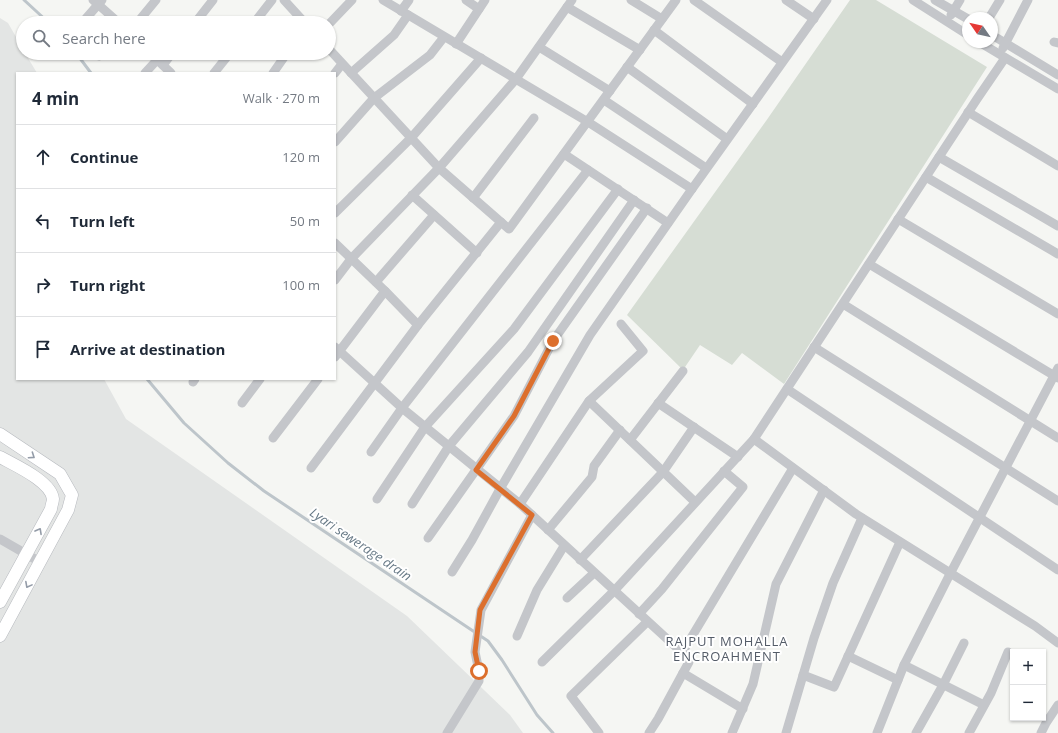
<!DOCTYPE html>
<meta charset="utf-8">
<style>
body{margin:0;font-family:"Open Sans",sans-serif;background:#f6f6f7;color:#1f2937}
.controls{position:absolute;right:12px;bottom:12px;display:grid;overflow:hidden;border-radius:0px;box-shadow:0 1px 3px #0004}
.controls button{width:36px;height:36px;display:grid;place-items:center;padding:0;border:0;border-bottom:1px solid #e0e1e3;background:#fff;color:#1f2937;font:20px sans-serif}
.compass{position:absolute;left:962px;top:12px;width:36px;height:36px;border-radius:50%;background:#fff;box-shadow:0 1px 3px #0004;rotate:304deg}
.stop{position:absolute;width:12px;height:12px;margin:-9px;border:3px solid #dc6f2d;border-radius:50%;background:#fff}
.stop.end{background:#dc6f2d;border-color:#fff;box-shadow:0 1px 4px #0008}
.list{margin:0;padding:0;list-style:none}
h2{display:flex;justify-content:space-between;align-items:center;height:52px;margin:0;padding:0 16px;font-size:17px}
h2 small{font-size:13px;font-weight:400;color:#747a83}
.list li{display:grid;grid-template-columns:26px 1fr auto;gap:12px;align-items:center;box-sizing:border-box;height:64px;padding:0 16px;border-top:1px solid #e0e1e3}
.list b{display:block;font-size:15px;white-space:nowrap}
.list em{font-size:13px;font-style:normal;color:#747a83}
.icon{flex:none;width:22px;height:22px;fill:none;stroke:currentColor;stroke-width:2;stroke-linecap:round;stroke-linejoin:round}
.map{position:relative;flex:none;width:1058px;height:733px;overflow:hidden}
.search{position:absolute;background:#fff;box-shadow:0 1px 3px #0004;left:16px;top:16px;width:320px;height:44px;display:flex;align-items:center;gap:10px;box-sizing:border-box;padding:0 14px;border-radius:22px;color:#747a83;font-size:15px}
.panel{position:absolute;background:#fff;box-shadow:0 1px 3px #0004;left:16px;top:72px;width:320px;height:308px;border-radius:0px}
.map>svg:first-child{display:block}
.built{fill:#e3e5e4}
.green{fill:#d6ddd4}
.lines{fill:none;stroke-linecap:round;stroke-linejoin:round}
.stream{stroke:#bdc5ca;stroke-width:3}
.secondary-casing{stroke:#b6b9be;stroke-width:13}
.street{stroke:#c4c6ca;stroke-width:9}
.secondary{stroke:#fff;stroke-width:12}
.oneway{stroke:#949ca8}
.route{stroke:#dc6f2d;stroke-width:5}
.labels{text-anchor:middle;stroke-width:4;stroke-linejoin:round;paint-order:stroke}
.water-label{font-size:13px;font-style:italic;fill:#677986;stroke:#fff}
.neighbourhood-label{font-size:13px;letter-spacing:1px;fill:#545c68;stroke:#fff}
</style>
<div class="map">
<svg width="1058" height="733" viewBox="0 0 1058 733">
<rect width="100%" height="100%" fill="#f5f6f3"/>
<!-- built -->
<path class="built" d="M 0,18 L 8,23 L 23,49 L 23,53 L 25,53 L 37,73 L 17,73 L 17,379 L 104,379 L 126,419 L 407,616 L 510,715 L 523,733 L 0,733 Z"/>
<!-- green -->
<path class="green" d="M 850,0 L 876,0 L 987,67 L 784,384 L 742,353 L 732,365 L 700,345 L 683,370 L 627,315 L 766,121 Z"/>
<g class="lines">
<!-- stream -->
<g class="stream">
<path d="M 24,0 L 49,23"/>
<path d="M 76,53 L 91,73"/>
<path d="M 147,379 L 184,423 L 228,463 L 264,491 L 488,641 L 502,660 L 537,715 L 553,733"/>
</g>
<!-- secondary casing -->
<g class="secondary-casing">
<g id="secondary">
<path d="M 0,434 L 60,474 L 72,495 L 68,510 L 0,636"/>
<path d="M 0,457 C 14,465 51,481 53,499 C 53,502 51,506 51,509 L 0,602"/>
</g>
</g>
<!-- street -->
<g class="street">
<path d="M 93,0 L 119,23"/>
<path d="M 284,0 L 305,23"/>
<path d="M 383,0 L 588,122 L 692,189"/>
<path d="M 466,0 L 479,9"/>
<path d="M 631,0 L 662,19"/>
<path d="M 694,0 L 782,62"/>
<path d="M 786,0 L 814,19"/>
<path d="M 913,0 L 968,35"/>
<path d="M 935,0 L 968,19"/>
<path d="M 567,7 L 640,50"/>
<path d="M 401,11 L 409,0"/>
<path d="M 951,15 L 960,0"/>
<path d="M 989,18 L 1000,0"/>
<path d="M 82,23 L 102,0"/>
<path d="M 137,23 L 156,0"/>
<path d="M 195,23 L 213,0"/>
<path d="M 254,23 L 272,0"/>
<path d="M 329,24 L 352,0"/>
<path d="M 654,30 L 753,104"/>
<path d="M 992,35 L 1058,75"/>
<path d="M 979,42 L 1058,89"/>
<path d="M 1054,42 L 1058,43"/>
<path d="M 456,44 L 485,0"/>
<path d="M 539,47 L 610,91"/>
<path d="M 1003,48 L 1028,0"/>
<path d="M 329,49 L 439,168 L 509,229 L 676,0"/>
<path d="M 150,53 L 171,73"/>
<path d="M 99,56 L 101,53"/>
<path d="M 163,65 L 172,53"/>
<path d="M 627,67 L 727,139"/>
<path d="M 145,73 L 157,60"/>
<path d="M 214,73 L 230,53"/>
<path d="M 273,73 L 287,53"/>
<path d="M 335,73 L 342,64"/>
<path d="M 351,73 L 394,35 L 408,15"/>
<path d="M 604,100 L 706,168"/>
<path d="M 968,112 L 1058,166"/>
<path d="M 335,142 L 374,98 L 430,55 L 444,37"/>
<path d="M 564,154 L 668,223"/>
<path d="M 939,157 L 1058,226"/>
<path d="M 926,177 L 1058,254"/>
<path d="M 412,195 L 477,253"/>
<path d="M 473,198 L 534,118"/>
<path d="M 335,213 L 411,138 L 481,58"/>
<path d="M 898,219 L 1058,314"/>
<path d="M 335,243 L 385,291 L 418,325"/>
<path d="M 869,264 L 1058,378"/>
<path d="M 335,280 L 351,259 L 439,168 L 516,79 L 572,0"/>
<path d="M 376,282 L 434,215"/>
<path d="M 843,304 L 1058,438"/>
<path d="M 335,347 L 402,408 L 520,504 L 689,659 L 689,662 L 683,673 L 743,709"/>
<path d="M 814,347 L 1058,501"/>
<path d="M 335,357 L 385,291"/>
<path d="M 193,382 L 195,379"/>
<path d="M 787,389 L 1058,570"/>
<path d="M 589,401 L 695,502"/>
<path d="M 242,403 L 260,379"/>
<path d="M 658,403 L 738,457"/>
<path d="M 273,438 L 318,379"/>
<path d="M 754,439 L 856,514 L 1035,626 L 1058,643"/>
<path d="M 630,440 L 683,371"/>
<path d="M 371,452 L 402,408 L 588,170"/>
<path d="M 311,468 L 418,325 L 501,222"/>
<path d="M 377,499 L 425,427 L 514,329 L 618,189"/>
<path d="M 412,504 L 449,446 L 528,352 L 634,200"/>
<path d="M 520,504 L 589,401 L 643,351 L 621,324"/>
<path d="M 548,530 L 592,477 L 594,466 L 620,430"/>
<path d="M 428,538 L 514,416 L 553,341 L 647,208"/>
<path d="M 0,539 L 40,562"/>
<path d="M 580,560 L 663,472 L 694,427"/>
<path d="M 452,572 L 472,540 L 500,489 L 590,335 L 692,189 L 827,0"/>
<path d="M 567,598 L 594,573"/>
<path d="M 639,614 L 662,589 L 743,487 L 724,471"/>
<path d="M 517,636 L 537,590 L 564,546"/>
<path d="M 682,653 L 793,468"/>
<path d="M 848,656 L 898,680"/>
<path d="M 542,662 L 614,591 L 754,439 L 977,99 L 1005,58"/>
<path d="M 904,665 L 984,705"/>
<path d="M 803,675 L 834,687 L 900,542"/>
<path d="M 447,733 L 479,681 L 479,671 L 475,652 L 481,610 L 532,515"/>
<path d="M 599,733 L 571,696 L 647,622"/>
<path d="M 649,733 L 658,719 L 683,673"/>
<path d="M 732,733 L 753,684 L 776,584 L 824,490"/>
<path d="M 786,733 L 814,638 L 833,583 L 862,518"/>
<path d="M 877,733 L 904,665 L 950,574 L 1058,368"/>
<path d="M 916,733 L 943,685 L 964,643"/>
<path d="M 969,733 L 991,693 L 1008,652"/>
<path d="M 1041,733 L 1046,723 L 1058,705"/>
</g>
<!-- secondary -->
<use href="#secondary" class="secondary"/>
</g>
<!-- one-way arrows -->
<defs><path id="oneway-chevron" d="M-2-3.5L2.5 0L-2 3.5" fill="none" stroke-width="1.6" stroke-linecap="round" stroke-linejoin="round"/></defs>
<g class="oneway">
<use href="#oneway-chevron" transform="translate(32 456) rotate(34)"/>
<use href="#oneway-chevron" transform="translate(39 531) rotate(-61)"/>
<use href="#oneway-chevron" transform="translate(28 585) rotate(118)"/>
</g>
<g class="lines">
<!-- route -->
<path class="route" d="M 479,671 L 475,652 L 480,610 L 532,515 L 476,470 L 514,416 L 553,341"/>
</g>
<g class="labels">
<!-- water labels -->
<g class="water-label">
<text transform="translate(361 544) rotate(34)" y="5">Lyari sewerage drain</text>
</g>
<!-- neighbourhood labels -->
<g class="neighbourhood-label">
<text x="727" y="646">RAJPUT MOHALLA<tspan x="727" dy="15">ENCROAHMENT</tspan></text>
</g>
</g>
</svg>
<div class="controls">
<button>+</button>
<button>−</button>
</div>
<svg class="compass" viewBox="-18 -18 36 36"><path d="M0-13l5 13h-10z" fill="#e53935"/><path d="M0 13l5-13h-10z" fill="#747a83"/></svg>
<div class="stop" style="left:479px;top:671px"></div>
<div class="stop end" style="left:553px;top:341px"></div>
<div class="search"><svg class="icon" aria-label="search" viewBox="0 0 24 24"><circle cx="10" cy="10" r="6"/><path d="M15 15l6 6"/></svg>Search here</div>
<section class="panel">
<h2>4 min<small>Walk · 270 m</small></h2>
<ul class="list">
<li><svg class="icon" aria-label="ahead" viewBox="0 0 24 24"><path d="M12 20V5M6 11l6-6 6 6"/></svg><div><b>Continue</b></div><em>120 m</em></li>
<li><svg class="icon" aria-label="left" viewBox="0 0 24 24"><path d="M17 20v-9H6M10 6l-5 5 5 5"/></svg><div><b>Turn left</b></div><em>50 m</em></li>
<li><svg class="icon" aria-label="right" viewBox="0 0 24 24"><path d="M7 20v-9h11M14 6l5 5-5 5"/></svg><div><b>Turn right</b></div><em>100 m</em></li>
<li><svg class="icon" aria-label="arrive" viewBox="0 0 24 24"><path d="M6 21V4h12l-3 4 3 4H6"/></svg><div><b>Arrive at destination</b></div></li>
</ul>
</section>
</div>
